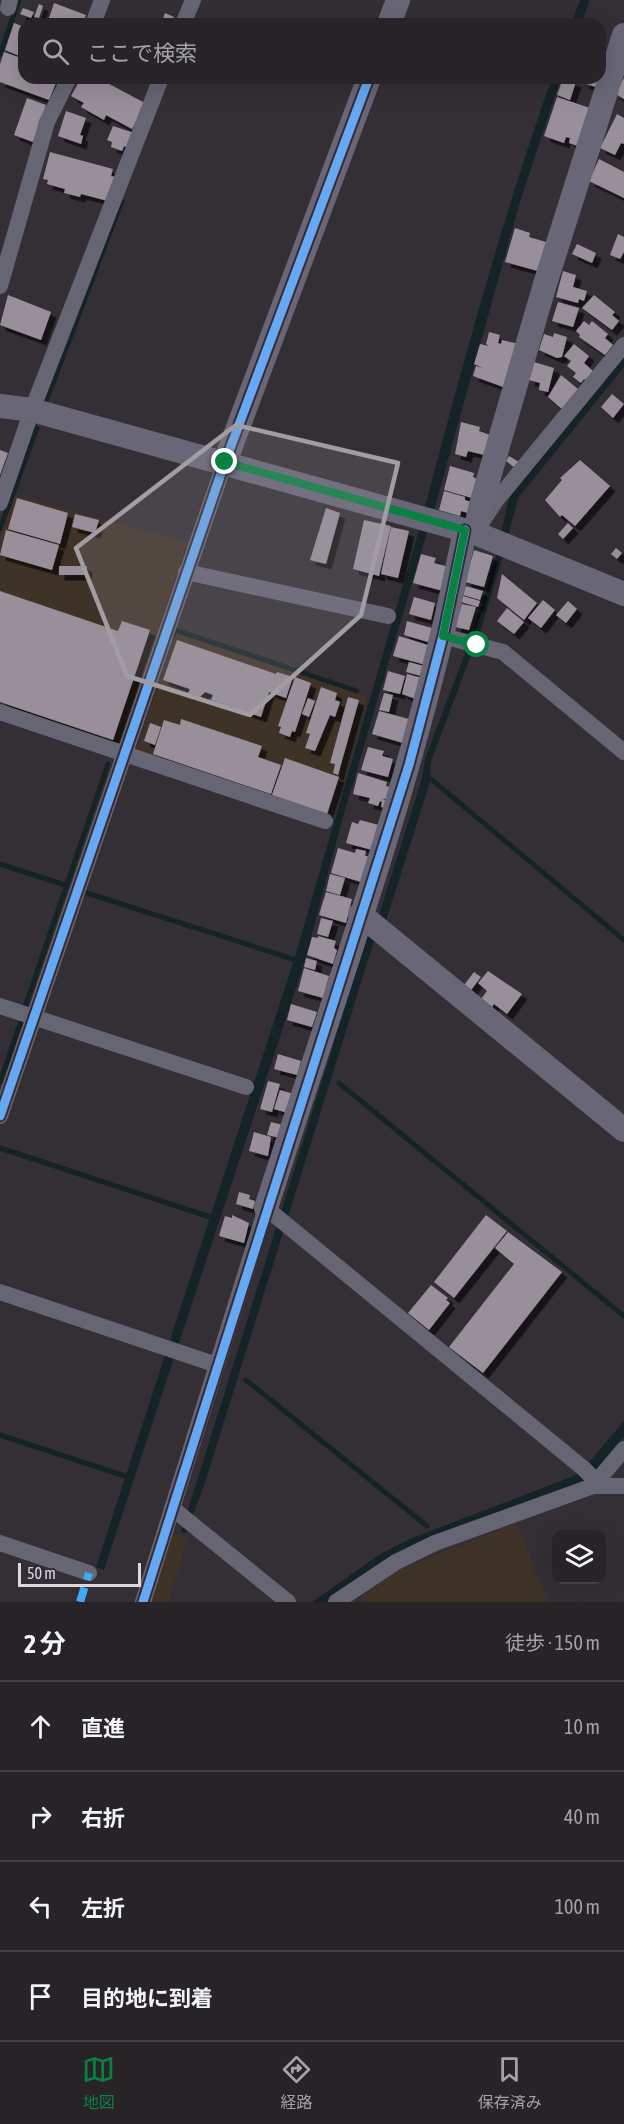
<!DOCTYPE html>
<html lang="ja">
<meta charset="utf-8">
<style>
body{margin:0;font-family:"Asap Condensed","Noto Sans JP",sans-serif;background:#332f33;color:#f1f3f6}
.controls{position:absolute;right:18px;bottom:18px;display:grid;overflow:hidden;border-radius:12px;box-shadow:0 6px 24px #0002}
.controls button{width:54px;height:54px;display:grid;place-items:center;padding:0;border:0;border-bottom:2px solid #434044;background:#272327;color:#f1f3f6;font:30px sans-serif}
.scale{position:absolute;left:18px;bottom:15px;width:123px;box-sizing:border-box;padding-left:6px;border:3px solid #ddd8df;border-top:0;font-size:16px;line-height:21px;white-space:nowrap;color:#ddd8df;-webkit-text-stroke:4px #352c37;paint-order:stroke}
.stop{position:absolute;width:18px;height:18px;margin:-14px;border:4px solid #0b8043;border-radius:50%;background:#fff}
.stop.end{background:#0b8043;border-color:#fff;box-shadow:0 2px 6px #0008}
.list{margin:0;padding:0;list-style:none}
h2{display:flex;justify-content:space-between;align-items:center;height:78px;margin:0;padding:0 24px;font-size:26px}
h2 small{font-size:20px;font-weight:400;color:#a4a4a7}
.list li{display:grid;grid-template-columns:39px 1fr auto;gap:18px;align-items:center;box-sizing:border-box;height:90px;padding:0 24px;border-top:2px solid #434044}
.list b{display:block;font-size:22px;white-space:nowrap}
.list em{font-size:20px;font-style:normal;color:#a4a4a7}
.icon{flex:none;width:33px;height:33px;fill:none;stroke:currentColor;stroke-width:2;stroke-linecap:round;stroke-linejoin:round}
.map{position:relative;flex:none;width:624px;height:1602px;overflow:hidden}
.search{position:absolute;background:#272327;box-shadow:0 6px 24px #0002;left:18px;right:18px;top:18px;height:66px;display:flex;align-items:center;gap:15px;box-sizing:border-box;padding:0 21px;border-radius:18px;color:#a4a4a7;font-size:22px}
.sheet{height:438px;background:#272327}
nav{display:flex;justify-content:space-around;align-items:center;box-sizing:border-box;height:84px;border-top:2px solid #434044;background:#272327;font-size:16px;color:#a4a4a7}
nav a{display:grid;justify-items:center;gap:3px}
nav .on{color:#0b8043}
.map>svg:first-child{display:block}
.industrial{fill:#3f3328}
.water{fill:#142426}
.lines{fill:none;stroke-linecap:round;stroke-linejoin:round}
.stream{stroke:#142426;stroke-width:5}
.building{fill:#988f9a;filter:url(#shadow)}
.street{stroke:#666574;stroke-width:16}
.secondary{stroke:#686677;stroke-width:24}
.quiet{stroke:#3fa9f5;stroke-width:8;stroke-dasharray:15 8;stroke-linecap:butt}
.cycleway-casing{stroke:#352c37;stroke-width:13}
.cycleway{stroke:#66a8f1;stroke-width:9}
.route{stroke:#0b8043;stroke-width:8}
.marked{fill:#a29da3;fill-opacity:0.2;stroke:#a29da3;stroke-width:4.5;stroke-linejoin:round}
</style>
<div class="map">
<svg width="624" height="1602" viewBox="0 0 624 1602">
<defs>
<filter id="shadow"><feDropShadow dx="5.5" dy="5.5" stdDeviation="0" flood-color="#0009"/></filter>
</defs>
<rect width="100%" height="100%" fill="#342f34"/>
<!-- industrial -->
<g class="industrial">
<path d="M 15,495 L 187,542 L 121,744 L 0,706 L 0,536 Z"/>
<path d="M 176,633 L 368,697 L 332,817 L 132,750 L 134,745 L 138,746 Z"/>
<path d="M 516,1523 L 548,1602 L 363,1602 L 360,1599 L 392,1573 Z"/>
<path d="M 172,1533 L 188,1539 L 168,1602 L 150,1602 Z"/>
</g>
<!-- water -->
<g class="water">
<path d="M 580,0 L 590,0 L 581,24 L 571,24 Z"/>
<path d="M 552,78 L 561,78 L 519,205 L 434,510 L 425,507 C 463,362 502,219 552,78 Z"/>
<path d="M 624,355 L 624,367 L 518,498 L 508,536 L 501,533 L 509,498 Z"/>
<path d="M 419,530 L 427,532 L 343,817 L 304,964 L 104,1570 L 96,1567 L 294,960 Z"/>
<path d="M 498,550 L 504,553 L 481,629 L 431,761 L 430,782 L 385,924 L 373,944 L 204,1486 L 186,1533 L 181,1532 L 366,940 L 378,918 L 422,778 L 425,759 L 473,632 Z"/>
<path d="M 624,1421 L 624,1437 L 587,1480 L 394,1555 L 326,1602 L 312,1602 L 382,1553 L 415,1537 L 579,1474 Z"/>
</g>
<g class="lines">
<!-- stream -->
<g class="stream">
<path d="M 0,54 L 19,0"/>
<path d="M 45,404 L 122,201"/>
<path d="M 0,529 L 37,428"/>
<path d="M 173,635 L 175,630 L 357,691"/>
<path d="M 426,775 L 624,940"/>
<path d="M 0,864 L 65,885"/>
<path d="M 84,892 L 299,961"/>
<path d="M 25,1007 L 108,764"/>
<path d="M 0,1082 L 22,1018"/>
<path d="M 339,1083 L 624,1316"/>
<path d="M 0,1148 L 210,1217"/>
<path d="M 246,1380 L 427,1526"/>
<path d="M 0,1435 L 131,1478"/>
</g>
</g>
<!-- building -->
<g class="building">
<path d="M 54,3 L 86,15 L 82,24 L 47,24 Z"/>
<path d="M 39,4 L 43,6 L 39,18 L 34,17 Z"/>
<path d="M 23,8 L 34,12 L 31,18 L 20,14 Z"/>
<path d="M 165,13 L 174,17 L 172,24 L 161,24 Z"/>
<path d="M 14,23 L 24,27 L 24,58 L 5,50 Z"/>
<path d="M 4,52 L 24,59 L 24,78 L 58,78 L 49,100 L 0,82 L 0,64 Z"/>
<path d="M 600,64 L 606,66 L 599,88 L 583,83 L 585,78 L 600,78 Z"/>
<path d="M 81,78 L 98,78 L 145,103 L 132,129 L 106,115 L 104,120 L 81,107 L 84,103 L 71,96 Z"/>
<path d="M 563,78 L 576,82 L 570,100 L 557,95 Z"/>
<path d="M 624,78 L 624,99 L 614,93 Z"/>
<path d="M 557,97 L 593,109 L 581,147 L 569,143 L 570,138 L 566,137 L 564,143 L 544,136 Z"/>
<path d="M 27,98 L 46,105 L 33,142 L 14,135 Z"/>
<path d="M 66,111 L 86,118 L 80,135 L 83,136 L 81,144 L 58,136 Z"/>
<path d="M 617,114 L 624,118 L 624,144 L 621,143 L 615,155 L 600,148 Z"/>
<path d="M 113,126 L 134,133 L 128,148 L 124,146 L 122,151 L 111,147 L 112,142 L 107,140 Z"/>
<path d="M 50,152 L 113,169 L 111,176 L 118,178 L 112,202 L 81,194 L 80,197 L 64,193 L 65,189 L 47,184 L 48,180 L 43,179 Z"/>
<path d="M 599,159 L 624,172 L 624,198 L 589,181 Z"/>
<path d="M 515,228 L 530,233 L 529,237 L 546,242 L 538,271 L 505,262 Z"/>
<path d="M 618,234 L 624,237 L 624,252 L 620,259 L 610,255 Z"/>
<path d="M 577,244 L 596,253 L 592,263 L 572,254 Z"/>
<path d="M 563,271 L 576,275 L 573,287 L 587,291 L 584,301 L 579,299 L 578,303 L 556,297 Z"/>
<path d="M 8,295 L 51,312 L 41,340 L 0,325 Z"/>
<path d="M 594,295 L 615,312 L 612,315 L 619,321 L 612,330 L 582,308 Z"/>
<path d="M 558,302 L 579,308 L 573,327 L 552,321 Z"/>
<path d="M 584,321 L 589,325 L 592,321 L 608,334 L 605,338 L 613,345 L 605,355 L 579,337 L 580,335 L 576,331 Z"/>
<path d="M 489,332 L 500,335 L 498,343 L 501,344 L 502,340 L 519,344 L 506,388 L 473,376 L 476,366 L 483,368 L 474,364 L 480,344 L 489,346 L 486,344 Z"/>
<path d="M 554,333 L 567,337 L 562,357 L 557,358 L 539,350 L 544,334 L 553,337 Z"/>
<path d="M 574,344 L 589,356 L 584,363 L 594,372 L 587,381 L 584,379 L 581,383 L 573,377 L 576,373 L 567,366 L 571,361 L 564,356 Z"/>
<path d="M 534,362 L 554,368 L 548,392 L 539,390 L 540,383 L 529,380 Z"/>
<path d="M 561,375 L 578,389 L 562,409 L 548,397 Z"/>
<path d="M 612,394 L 624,404 L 613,418 L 601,407 Z"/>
<path d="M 461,422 L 480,427 L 479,431 L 490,435 L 484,455 L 468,451 L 466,457 L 455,454 Z"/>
<path d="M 0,450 L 8,453 L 0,475 Z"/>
<path d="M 509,456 L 519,462 L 515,468 L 506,461 Z"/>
<path d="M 580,460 L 610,486 L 575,526 L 562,515 L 560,517 L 545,500 L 562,480 L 560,478 Z"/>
<path d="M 450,466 L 474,473 L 473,477 L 477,479 L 472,498 L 444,490 Z"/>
<path d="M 444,491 L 465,497 L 465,500 L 471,502 L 468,513 L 461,511 L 460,516 L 439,510 Z"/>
<path d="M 17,498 L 68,513 L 60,544 L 8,529 Z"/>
<path d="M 326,508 L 340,513 L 326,564 L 310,560 Z"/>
<path d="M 75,514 L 99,520 L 95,533 L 72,527 Z"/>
<path d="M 364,520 L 391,526 L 379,576 L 353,569 Z"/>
<path d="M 568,523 L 573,528 L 563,539 L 558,534 Z"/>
<path d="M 391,527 L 409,531 L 398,578 L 381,574 Z"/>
<path d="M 6,530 L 59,545 L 52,570 L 0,555 Z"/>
<path d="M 616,548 L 622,553 L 617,559 L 611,554 Z"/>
<path d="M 474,550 L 493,556 L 484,587 L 465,582 Z"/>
<path d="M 421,554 L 436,558 L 434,563 L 449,567 L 443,591 L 413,583 Z"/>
<path d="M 59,566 L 87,566 L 86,575 L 59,575 Z"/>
<path d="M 502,574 L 537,603 L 524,620 L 497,598 Z"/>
<path d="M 466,586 L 483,591 L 480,600 L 463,595 Z"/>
<path d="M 0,591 L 118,631 L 122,621 L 150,630 L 113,740 L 0,702 Z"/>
<path d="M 463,596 L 480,601 L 478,607 L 461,602 Z"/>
<path d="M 414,597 L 435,603 L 431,620 L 409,614 Z"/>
<path d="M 543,600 L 555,610 L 541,628 L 528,618 Z"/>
<path d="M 568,601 L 577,609 L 566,623 L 556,615 Z"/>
<path d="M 462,604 L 476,607 L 469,630 L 455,627 Z"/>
<path d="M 507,608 L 524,622 L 514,634 L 497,621 Z"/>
<path d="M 407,621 L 432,628 L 428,642 L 404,635 Z"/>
<path d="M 399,636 L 431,646 L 426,665 L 393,656 Z"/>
<path d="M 177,640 L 276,674 L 277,672 L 293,677 L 286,698 L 269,692 L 261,717 L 211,700 L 213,695 L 205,692 L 200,697 L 188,693 L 190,689 L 163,680 Z"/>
<path d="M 409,662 L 427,667 L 425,677 L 406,672 Z"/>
<path d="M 388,671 L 405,676 L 400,694 L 383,690 Z"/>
<path d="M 407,674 L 422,678 L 416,699 L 402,694 Z"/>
<path d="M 295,677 L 311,683 L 295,732 L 292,731 L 290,737 L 279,733 L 281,727 L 278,726 Z"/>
<path d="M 321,687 L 337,693 L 335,700 L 340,702 L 335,717 L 330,715 L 315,751 L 305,748 L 310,734 L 306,733 Z"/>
<path d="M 384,693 L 393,695 L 389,712 L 379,710 Z"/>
<path d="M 348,697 L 359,700 L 338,775 L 333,773 L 335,764 L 330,763 Z"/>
<path d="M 308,698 L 315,701 L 309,717 L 302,714 Z"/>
<path d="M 379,711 L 409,719 L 403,743 L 372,734 Z"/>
<path d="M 181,719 L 262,746 L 258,757 L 281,765 L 271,794 L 153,754 L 164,720 L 180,725 Z"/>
<path d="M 150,723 L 161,727 L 155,745 L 144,741 Z"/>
<path d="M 368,747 L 384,751 L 382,756 L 393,759 L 388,777 L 361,770 Z"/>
<path d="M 285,758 L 339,777 L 327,814 L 272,795 Z"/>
<path d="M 358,773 L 387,782 L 386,786 L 390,787 L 387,799 L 382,799 L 388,801 L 386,808 L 381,807 L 382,802 L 380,801 L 378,806 L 368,803 L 370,798 L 353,794 Z"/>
<path d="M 360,820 L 379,825 L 372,850 L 346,843 L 352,822 L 358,824 Z"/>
<path d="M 338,848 L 355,853 L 356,849 L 366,851 L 365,856 L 368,856 L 361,882 L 331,873 Z"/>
<path d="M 330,874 L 345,878 L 340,895 L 326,891 Z"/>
<path d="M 326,892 L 352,899 L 346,923 L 319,915 Z"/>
<path d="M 321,918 L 333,921 L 328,937 L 317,934 Z"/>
<path d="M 318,936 L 336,941 L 334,948 L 337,950 L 333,964 L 307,955 L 312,937 L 318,938 Z"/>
<path d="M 306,958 L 317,961 L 315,970 L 304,967 Z"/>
<path d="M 304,968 L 329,976 L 323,998 L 298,991 Z"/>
<path d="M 488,971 L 522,994 L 507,1014 L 494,1004 L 492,1007 L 481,999 L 487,991 L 478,983 Z"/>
<path d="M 474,972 L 481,977 L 471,990 L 464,985 Z"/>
<path d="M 291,1004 L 317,1012 L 312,1027 L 287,1020 Z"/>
<path d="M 278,1054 L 301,1061 L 297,1075 L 274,1069 Z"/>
<path d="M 268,1081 L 280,1084 L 272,1112 L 260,1109 Z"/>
<path d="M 280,1090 L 294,1094 L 288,1113 L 274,1109 Z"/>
<path d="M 271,1122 L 283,1125 L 280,1138 L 267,1135 Z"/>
<path d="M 254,1132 L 271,1137 L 268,1156 L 249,1151 Z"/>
<path d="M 239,1192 L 250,1195 L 249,1199 L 255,1201 L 253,1209 L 236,1204 Z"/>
<path d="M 232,1215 L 249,1223 L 244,1243 L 219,1236 L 225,1216 L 232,1218 Z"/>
<path d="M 486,1215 L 507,1231 L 454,1298 L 434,1282 Z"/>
<path d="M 508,1232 L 562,1272 L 483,1373 L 449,1347 L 514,1264 L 495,1248 Z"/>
<path d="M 431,1285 L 448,1298 L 446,1300 L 450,1303 L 429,1330 L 408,1313 Z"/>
</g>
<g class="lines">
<!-- street -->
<g class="street">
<path d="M 8,8 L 10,0"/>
<path d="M 93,24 L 102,0"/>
<path d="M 183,24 L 193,0"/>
<path d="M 0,286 L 47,122 L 69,78"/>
<path d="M 0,503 L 32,410 L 161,78"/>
<path d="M 482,522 L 495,502 L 624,345"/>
<path d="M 186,572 L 388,616"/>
<path d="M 443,636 L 503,652 L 624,752"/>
<path d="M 0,712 L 325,821"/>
<path d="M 0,1006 L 246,1087"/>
<path d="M 0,1116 L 225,462"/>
<path d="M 0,1292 L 217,1365"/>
<path d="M 593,1486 L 624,1449"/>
<path d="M 172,1508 L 288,1602"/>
<path d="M 0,1543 L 89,1573"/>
<path d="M 143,1602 L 266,1208 L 583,1468 L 592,1477 L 593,1486"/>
<path d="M 336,1602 L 396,1562 L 435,1543 L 593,1486 L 624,1486"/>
</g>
<!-- secondary -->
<g class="secondary">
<path d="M 389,24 L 398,0"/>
<path d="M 0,406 L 32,410 L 475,533 L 624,594"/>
<path d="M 225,462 L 369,78"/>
<path d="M 475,533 L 480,508 L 545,284 L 624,35"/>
<path d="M 360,914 L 624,1130"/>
<path d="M 266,1208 C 338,984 420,762 465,530"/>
</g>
<!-- quiet -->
<path class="quiet" d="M 80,1602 L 89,1573"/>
<!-- cycleway casing -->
<g class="cycleway-casing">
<g id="cycleway">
<path d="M 0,1116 L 225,462 L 369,78"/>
<path d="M 143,1602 L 409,765 L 443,636 L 465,530"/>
</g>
</g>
<!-- cycleway -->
<use href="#cycleway" class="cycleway"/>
</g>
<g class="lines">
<!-- route -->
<path class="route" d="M 225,462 L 465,530 L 443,636 L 477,645"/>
</g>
<!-- marked area -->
<path class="marked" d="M 236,425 L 398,463 L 361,615 L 250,715 L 127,676 L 76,548 Z"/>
</svg>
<div class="controls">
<button><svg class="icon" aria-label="layers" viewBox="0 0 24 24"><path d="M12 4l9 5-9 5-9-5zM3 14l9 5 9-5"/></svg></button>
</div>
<div class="scale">50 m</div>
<div class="stop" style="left:477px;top:645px"></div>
<div class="stop end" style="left:225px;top:462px"></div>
<div class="search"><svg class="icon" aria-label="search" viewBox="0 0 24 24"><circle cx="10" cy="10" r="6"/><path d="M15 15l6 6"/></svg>ここで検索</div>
</div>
<section class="sheet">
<h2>2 分<small>徒歩 · 150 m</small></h2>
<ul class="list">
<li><svg class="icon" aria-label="ahead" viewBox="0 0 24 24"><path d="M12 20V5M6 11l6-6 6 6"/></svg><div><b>直進</b></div><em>10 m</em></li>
<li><svg class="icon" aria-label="right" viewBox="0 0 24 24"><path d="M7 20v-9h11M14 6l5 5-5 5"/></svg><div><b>右折</b></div><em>40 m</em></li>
<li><svg class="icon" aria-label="left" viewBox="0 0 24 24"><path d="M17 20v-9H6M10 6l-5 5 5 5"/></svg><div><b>左折</b></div><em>100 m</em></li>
<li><svg class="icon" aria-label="arrive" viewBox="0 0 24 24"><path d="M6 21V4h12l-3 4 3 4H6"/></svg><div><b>目的地に到着</b></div></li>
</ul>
</section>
<nav>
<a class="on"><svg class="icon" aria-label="map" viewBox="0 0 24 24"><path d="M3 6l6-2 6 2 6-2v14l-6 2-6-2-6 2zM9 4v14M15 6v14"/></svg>地図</a>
<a><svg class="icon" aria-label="directions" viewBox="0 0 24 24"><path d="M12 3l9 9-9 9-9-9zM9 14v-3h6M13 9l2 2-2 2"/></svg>経路</a>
<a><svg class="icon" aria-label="saved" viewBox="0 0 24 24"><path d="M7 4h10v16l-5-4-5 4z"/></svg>保存済み</a>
</nav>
